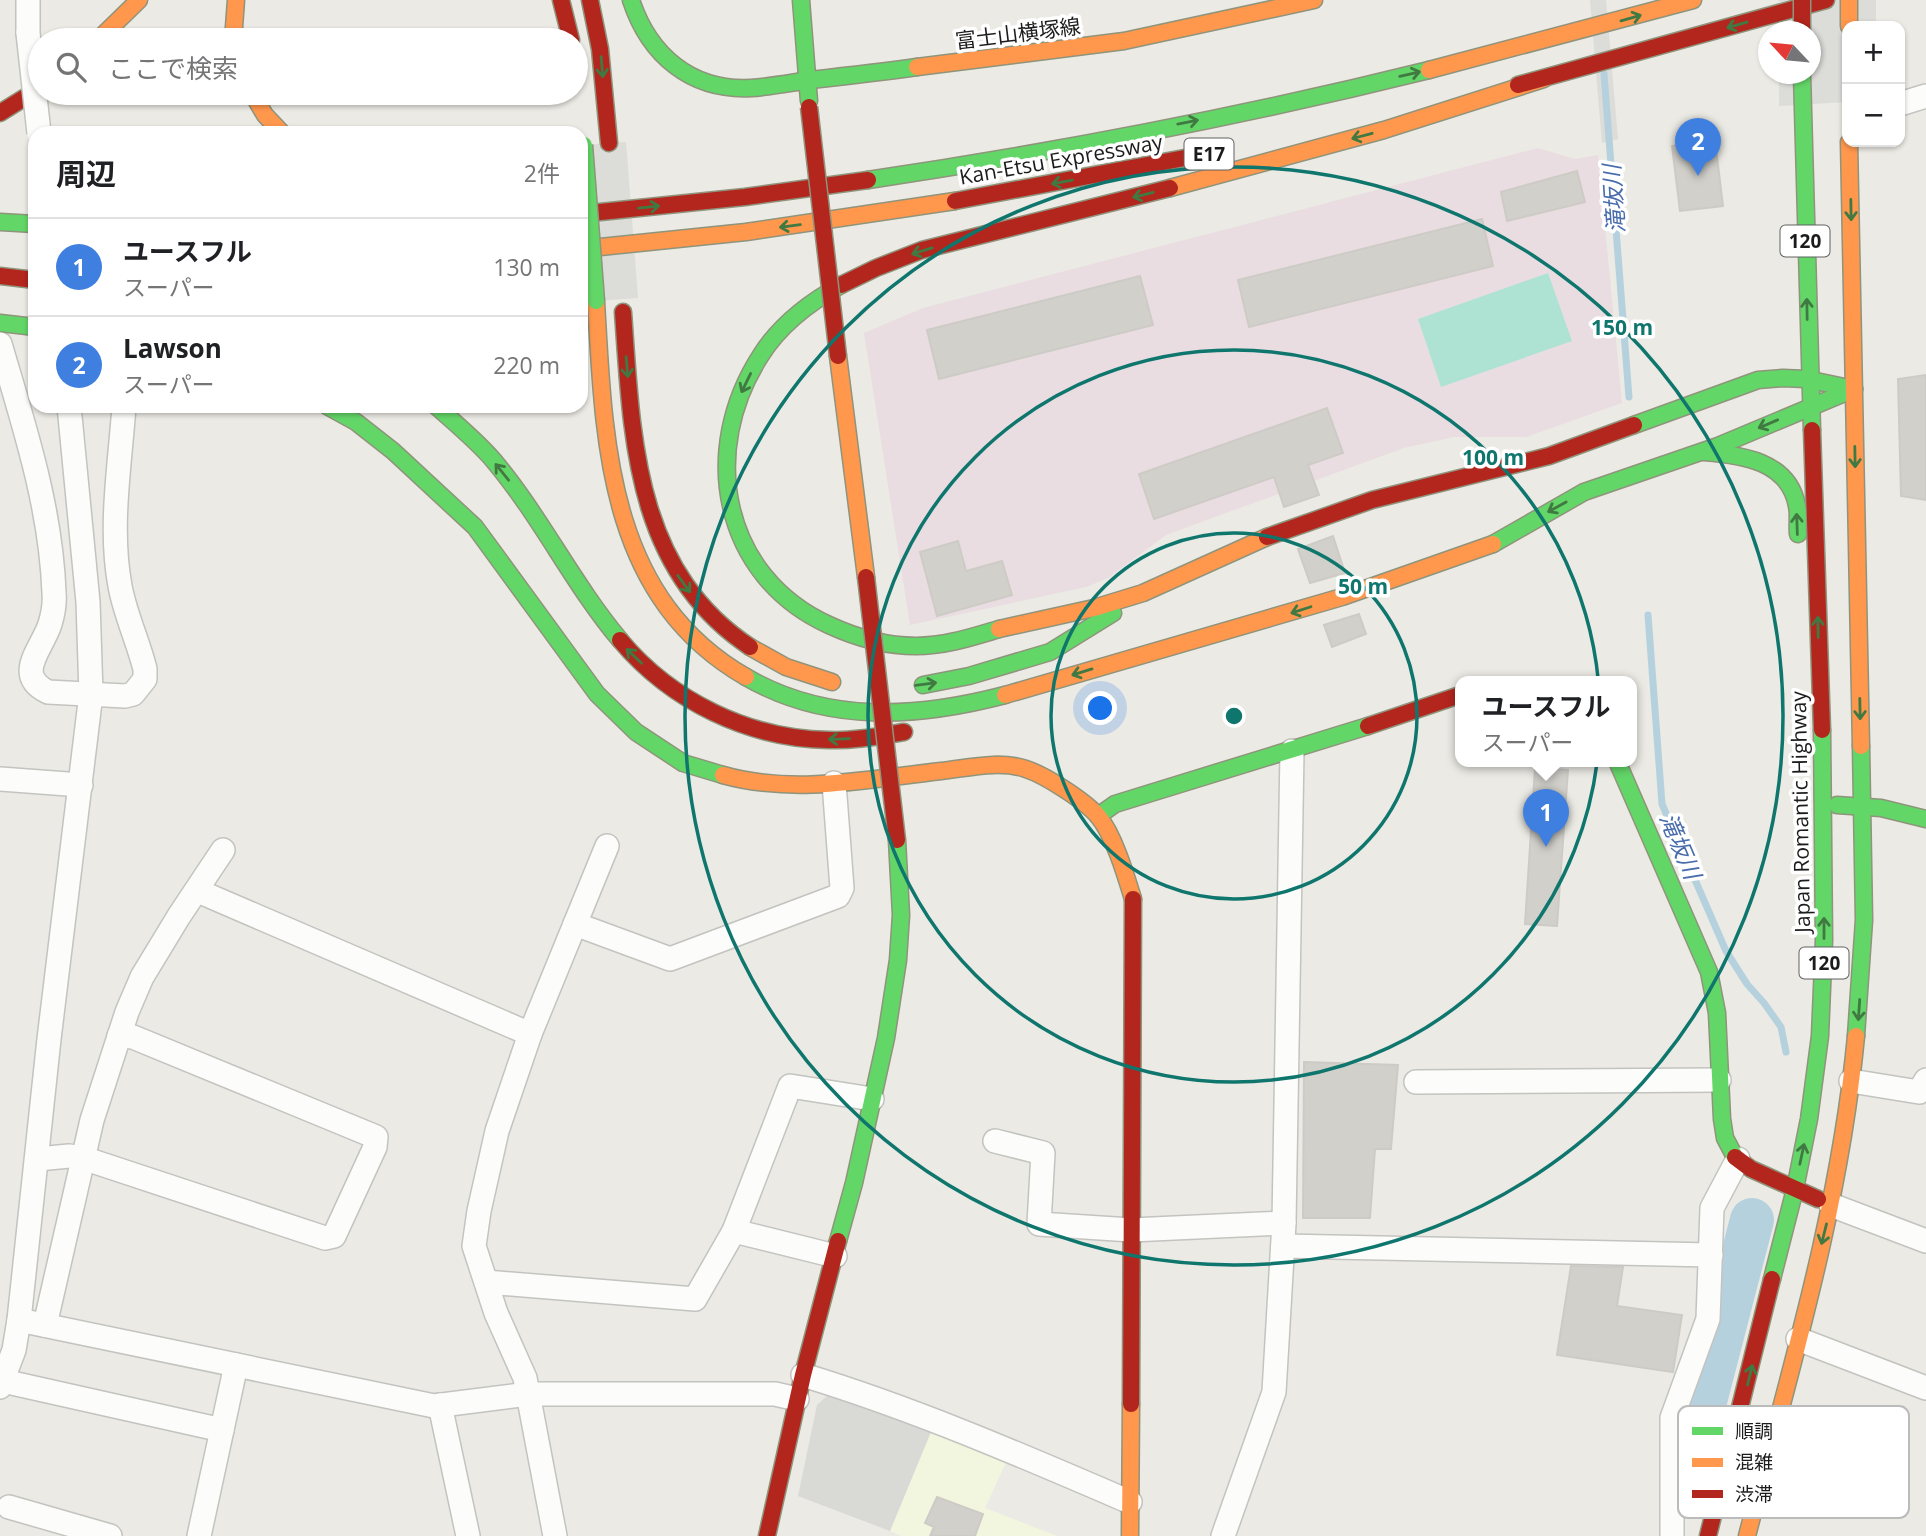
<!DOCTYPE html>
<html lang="ja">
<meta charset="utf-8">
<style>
body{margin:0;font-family:"Open Sans","Noto Sans JP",sans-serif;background:#f2f2f2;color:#202124}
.controls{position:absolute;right:21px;top:21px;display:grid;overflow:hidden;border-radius:14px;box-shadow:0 2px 5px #0004}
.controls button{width:63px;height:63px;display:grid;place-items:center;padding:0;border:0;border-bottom:2px solid #e0e0e0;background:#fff;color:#202124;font:35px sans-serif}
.compass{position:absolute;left:1758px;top:21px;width:63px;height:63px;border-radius:50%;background:#fff;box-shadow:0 2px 5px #0004;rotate:296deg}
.you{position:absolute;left:1101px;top:709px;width:24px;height:24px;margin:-18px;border:5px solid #fff;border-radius:50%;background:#1a73e8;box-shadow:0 0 0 10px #1a73e833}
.badge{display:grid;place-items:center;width:46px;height:46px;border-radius:50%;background:#7c3aed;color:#fff;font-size:23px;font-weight:700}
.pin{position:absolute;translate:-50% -58px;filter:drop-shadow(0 2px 4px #0008)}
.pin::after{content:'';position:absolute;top:37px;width:24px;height:21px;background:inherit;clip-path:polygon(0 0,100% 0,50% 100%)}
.popup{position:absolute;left:1455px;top:676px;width:182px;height:91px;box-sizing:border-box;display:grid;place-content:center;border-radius:14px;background:#fff;filter:drop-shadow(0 2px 5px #0005);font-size:23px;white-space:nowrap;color:#757577}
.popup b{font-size:26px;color:#202124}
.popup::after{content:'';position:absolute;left:50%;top:100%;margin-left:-14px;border:14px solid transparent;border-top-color:#fff}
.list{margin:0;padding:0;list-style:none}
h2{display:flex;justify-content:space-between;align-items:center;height:91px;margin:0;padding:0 28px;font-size:30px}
h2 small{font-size:23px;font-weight:400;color:#757577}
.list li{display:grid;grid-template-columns:46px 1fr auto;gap:21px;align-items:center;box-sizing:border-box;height:98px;padding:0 28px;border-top:2px solid #e0e0e0}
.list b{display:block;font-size:26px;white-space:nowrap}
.list p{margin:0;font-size:23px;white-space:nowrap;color:#757577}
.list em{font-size:23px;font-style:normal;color:#757577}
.icon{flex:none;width:38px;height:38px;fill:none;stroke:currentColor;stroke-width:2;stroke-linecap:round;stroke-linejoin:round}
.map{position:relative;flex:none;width:1926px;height:1536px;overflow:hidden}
.search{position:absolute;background:#fff;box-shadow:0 2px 5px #0004;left:28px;top:28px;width:560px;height:77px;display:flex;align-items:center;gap:18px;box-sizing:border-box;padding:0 24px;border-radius:38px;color:#757577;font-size:26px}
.panel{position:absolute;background:#fff;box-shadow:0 2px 5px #0004;left:28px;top:126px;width:560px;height:287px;border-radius:21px}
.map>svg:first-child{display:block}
.industrial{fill:#e9dde2}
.education{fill:#f3f6de}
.pitch{fill:#aee3d4}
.parking{fill:#d9d9d6}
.pier{fill:#dcdcd9}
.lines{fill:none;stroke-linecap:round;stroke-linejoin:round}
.stream{stroke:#b6d1de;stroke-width:7}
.river{stroke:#b6d1de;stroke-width:44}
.building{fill:#d1d0cb;stroke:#cecbc6;stroke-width:2}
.street-casing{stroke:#c3c3c0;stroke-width:26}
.fast-casing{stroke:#8f947c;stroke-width:19}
.slow-casing{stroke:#8f947c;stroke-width:19}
.jam-casing{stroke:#8f947c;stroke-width:19}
.street{stroke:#fcfcfb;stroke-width:23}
.fast{stroke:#63d668;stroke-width:16}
.slow{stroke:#ff974d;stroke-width:16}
.jam{stroke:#b3261e;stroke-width:16}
.street-bridge-casing{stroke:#c3c3c0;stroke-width:26;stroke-linecap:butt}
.fast-bridge-casing{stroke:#8f947c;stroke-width:19;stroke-linecap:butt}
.jam-bridge-casing{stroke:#8f947c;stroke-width:19;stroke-linecap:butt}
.street-bridge{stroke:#fcfcfb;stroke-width:23}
.fast-bridge{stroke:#63d668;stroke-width:16}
.jam-bridge{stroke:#b3261e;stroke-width:16}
.oneway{stroke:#407942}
.ring{fill:none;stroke:#0f766e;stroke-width:3.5}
.labels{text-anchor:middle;stroke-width:7;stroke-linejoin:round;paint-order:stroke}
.shield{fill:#fff;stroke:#606060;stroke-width:2}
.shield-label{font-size:19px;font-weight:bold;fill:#1c1c1c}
.street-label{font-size:21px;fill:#1c1c1c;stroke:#fff}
.water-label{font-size:23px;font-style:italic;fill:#486cac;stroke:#fff}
.key{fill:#fff;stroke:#bbb;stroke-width:2}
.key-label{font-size:19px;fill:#1c1c1c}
.centre{fill:#0f766e;stroke:#fff;stroke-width:3.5}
.ring-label{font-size:21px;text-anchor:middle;font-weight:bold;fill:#0f766e;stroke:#fff;stroke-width:7;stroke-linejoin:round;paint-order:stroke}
</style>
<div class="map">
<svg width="1926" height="1536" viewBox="0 0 1926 1536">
<rect width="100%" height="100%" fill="#ebeae4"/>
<!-- industrial -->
<path class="industrial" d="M 1538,148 L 1575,159 L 1598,155 L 1622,403 L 1526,437 L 1454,437 L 1404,448 L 1166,535 L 1108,578 L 1086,587 L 910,625 L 864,333 L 923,308 Z"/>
<!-- education -->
<path class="education" d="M 933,1427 L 1009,1456 L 985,1508 L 1057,1536 L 901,1536 L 890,1531 Z"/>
<!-- pitch -->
<path class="pitch" d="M 1548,273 L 1572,341 L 1441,387 L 1418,319 Z"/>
<!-- parking -->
<path class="parking" d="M 828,1395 L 933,1427 L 890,1531 L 798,1496 L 817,1405 Z"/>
<!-- pier -->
<g class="pier">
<path d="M 1590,0 L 1606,0 L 1618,139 L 1602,143 Z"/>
<path d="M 1778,0 L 1876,0 L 1876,26 L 1847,26 L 1847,102 L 1779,106 L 1779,74 L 1811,74 L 1811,32 Z"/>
<path d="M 626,142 L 638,298 L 581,302 L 581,145 Z"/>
</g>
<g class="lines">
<!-- stream -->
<g class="stream">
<path d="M 1604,74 L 1629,397"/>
<path d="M 1648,615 L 1662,804 L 1726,951 L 1747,984 L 1764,1003 L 1781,1027 L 1786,1052"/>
</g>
<!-- river -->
<path class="river" d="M 1690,1459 L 1752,1220"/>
</g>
<!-- building -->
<g class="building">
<path d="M 1715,140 L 1723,206 L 1680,211 L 1672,146 Z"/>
<path d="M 1577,171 L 1585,202 L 1507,221 L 1501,192 Z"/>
<path d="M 1482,219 L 1493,266 L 1249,327 L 1238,280 Z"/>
<path d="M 1140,276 L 1153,325 L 939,379 L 927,330 Z"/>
<path d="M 1926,375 L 1926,500 L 1901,496 L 1898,379 Z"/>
<path d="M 1327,408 L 1343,453 L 1308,465 L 1319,495 L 1284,507 L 1274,477 L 1154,519 L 1139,474 Z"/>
<path d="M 1333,536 L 1345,573 L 1310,583 L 1298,549 Z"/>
<path d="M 958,541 L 966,571 L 1002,561 L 1012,595 L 937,616 L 920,552 Z"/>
<path d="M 1359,614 L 1366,634 L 1332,647 L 1324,625 Z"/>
<path d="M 1535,768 L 1568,770 L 1557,926 L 1525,924 Z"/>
<path d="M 1304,1062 L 1398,1065 L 1391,1149 L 1375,1149 L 1370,1218 L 1303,1218 Z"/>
<path d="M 1571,1266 L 1623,1267 L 1617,1306 L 1682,1315 L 1673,1372 L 1557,1355 Z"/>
<path d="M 937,1497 L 983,1514 L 975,1536 L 930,1536 L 934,1527 L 925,1523 Z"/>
</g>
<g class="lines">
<!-- street casing -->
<g class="street-casing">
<g id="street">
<path d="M 28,0 L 28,33"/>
<path d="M 1900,104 L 1926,96"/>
<path d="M 0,344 C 24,426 51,507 54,593 C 55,603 53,614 50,624 C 42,649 13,675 48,692 L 125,696 L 133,694 L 145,679 L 145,669 C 138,641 125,614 120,586 C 109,527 120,465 124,406"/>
<path d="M 0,779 L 81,785"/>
<path d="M 198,891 L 530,1034"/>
<path d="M 575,924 L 670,959 L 838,896 L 842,888 L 834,783"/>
<path d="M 1851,1081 L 1919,1092 L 1926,1080"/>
<path d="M 1416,1082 L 1719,1080"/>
<path d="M 995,1141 L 1043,1153 L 1039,1224 L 1131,1230 L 1284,1223"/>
<path d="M 38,1159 L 69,1156 L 83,1158 L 325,1238 L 334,1236 L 375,1147 L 376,1137 L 133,1037 L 119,1036"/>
<path d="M 1831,1205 L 1926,1241"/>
<path d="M 734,1231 L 835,1256"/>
<path d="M 1283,1246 L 1711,1255"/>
<path d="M 486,1282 L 695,1299 L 734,1231 L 790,1086 L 872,1099"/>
<path d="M 19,1320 L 434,1406 L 528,1394 L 775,1394 L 797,1399"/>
<path d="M 45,1325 L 92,1120 L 127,1012 L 142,977 L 179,916 L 223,850"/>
<path d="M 1798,1339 L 1926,1388"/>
<path d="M 803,1375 C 915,1409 1023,1456 1130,1502"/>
<path d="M 3,1381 L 222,1430"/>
<path d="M 0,1387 L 14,1350 L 19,1320 L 49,1039 L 91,694 L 88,602 L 69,406"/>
<path d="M 440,1405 L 468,1536"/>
<path d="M 9,1507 L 110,1536"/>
<path d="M 199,1536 L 236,1365"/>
<path d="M 555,1536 L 525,1378 L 496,1313 L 474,1246 L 479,1211 L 497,1131 L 530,1034 L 607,846"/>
<path d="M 1223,1536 L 1274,1392 L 1284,1223 L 1292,751"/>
<path d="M 1672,1536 L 1672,1418 L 1708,1319 L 1712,1208 L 1738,1159"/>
</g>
</g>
<!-- fast casing -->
<g class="fast-casing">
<g id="fast">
<path d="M 631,0 C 649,55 691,91 751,88 C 770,87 790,83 810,80 C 846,76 881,72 917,67"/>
<path d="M 801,0 L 809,101"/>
<path d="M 1802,74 L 1812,430"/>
<path d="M 868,180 C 1056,152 1244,116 1429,70"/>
<path d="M 0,222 L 35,224"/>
<path d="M 841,285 C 810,302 780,325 761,355 C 699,450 721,576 829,625 C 857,638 885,646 916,646 C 945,646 972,637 999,629"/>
<path d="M 0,323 L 35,327"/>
<path d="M 327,406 L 356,422 L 393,451 L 475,527 L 597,694 L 636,732 L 683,763 L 723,775"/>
<path d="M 436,406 C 456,424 477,441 494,461 C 541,517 573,584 620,640"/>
<path d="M 1634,425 L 1758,380 L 1783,378 L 1806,379 L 1854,389"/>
<path d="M 1704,452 C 1742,455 1789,461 1797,506 C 1799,515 1797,525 1798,534"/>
<path d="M 1493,544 L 1584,492 L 1718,446 L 1854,389"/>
<path d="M 746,677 C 827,724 917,718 1005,695"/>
<path d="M 923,685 L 969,676 L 1050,652 L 1113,613"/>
<path d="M 1617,761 L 1709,972 L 1717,1013 L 1722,1119 L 1725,1138 L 1735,1157"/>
<path d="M 1837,805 L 1881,808 L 1926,819"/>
<path d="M 1098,816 L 1115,804 L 1368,726"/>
<path d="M 1856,1036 L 1864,920 L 1861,746"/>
<path d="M 838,1241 L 854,1183 L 886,1038 L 898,960 L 901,915 L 897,840"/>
<path d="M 1772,1279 L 1795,1189 L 1809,1119 L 1820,1036 L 1824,940 L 1822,730"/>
</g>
</g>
<!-- slow casing -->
<g class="slow-casing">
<g id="slow">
<path d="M 236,0 L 234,27 L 236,40"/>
<path d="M 1849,0 L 1849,26"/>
<path d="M 98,40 L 139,0"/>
<path d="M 917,67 L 1124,41 L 1314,0"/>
<path d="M 1429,70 L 1693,0"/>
<path d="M 252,93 L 265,115 L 282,133"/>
<path d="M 1849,142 L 1861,746"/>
<path d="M 1170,188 L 1384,130 L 1544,79"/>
<path d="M 581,249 L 746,232 L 955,201"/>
<path d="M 596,301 C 604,442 607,597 746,677"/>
<path d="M 838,356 L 866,577"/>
<path d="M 999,629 L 1094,608 L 1143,593 L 1267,537"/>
<path d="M 750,647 L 786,667 L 832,682"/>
<path d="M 1005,695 L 1342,597 L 1493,544"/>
<path d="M 723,775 C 794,795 869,779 941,771 C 968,768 1000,760 1026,769 C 1045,775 1085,801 1098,816 C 1114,835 1126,876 1133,899"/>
<path d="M 1130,1536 L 1131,1404"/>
<path d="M 1747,1536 C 1790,1371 1840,1207 1856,1036"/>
</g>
</g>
<!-- jam casing -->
<g class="jam-casing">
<g id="jam">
<path d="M 561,0 L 571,40"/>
<path d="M 590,0 L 600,49 L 609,143"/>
<path d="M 1518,85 L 1826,0"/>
<path d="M 0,113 L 40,88"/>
<path d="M 955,201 L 1206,154"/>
<path d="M 581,214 L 745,197 L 868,180"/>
<path d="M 0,276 L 35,280"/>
<path d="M 841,285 L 876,268 L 922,250 L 1170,188"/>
<path d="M 623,312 C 632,437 634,570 750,647"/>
<path d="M 1812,430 L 1822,730"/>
<path d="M 1267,537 L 1372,500 L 1549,456 L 1634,425"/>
<path d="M 620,640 C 671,701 749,739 829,740 C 854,741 879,736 904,732"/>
<path d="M 1368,726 L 1460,695"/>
<path d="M 1735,1157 L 1751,1169 L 1818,1199"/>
<path d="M 1131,1404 L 1133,899"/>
<path d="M 767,1536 L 803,1375 L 838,1241"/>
<path d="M 1708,1536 L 1772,1279"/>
</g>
</g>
<!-- street -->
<use href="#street" class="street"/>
<!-- fast -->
<use href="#fast" class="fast"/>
<!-- slow -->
<use href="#slow" class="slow"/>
<!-- jam -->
<use href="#jam" class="jam"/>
<!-- street-bridge casing -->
<g class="street-bridge-casing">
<path id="street-bridge" d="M 28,33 L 39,133"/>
</g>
<!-- fast-bridge casing -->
<g class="fast-bridge-casing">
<path id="fast-bridge" d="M 584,145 L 596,301"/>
</g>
<!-- jam-bridge casing -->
<g class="jam-bridge-casing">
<g id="jam-bridge">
<path d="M 1802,0 L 1802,32"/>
<path d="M 809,107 L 838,356"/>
<path d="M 866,577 L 897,840"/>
</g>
</g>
<!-- street-bridge -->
<use href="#street-bridge" class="street-bridge"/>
<!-- fast-bridge -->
<use href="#fast-bridge" class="fast-bridge"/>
<!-- jam-bridge -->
<use href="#jam-bridge" class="jam-bridge"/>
</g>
<!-- one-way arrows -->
<defs><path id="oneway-shaft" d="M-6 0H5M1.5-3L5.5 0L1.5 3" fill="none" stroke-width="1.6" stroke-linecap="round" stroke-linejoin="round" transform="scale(1.75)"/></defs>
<g class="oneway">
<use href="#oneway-shaft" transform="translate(1631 18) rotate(-16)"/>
<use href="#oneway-shaft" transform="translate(1737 25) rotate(164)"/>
<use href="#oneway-shaft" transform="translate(602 67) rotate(85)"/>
<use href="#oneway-shaft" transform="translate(1410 74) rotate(-13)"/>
<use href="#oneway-shaft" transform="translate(1188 122) rotate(-11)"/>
<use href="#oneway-shaft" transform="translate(1362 136) rotate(165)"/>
<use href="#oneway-shaft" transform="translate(1062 182) rotate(170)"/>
<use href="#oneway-shaft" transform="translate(1143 195) rotate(166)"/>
<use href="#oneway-shaft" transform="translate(649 207) rotate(-6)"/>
<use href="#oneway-shaft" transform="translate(1851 210) rotate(89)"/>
<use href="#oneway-shaft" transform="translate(790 226) rotate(172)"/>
<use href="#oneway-shaft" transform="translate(922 251) rotate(163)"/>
<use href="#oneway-shaft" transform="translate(1807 309) rotate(-91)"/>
<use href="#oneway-shaft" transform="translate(627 367) rotate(85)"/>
<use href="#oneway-shaft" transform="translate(746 383) rotate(116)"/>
<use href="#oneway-shaft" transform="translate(1768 424) rotate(157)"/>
<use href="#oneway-shaft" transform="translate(1855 457) rotate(89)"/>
<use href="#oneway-shaft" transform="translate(502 472) rotate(-129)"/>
<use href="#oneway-shaft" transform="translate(1557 507) rotate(151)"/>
<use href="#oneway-shaft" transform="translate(1797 524) rotate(-92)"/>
<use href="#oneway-shaft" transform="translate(684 584) rotate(54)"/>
<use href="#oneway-shaft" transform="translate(1301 610) rotate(162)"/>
<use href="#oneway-shaft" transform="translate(1818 627) rotate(-91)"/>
<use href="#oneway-shaft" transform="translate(634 656) rotate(-136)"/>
<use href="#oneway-shaft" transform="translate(1082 672) rotate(163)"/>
<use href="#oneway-shaft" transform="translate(926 684) rotate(-7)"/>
<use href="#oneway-shaft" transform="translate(1860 709) rotate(89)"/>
<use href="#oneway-shaft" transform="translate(839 739) rotate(178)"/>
<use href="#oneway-shaft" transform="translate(1824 928) rotate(-90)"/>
<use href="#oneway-shaft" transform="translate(1859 1010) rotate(94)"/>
<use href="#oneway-shaft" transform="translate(1802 1154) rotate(-78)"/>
<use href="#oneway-shaft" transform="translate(1824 1234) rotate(104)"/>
<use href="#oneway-shaft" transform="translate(1750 1375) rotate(-76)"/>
</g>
<!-- distance rings -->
<g class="ring">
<circle cx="1234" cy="716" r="183"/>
<circle cx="1234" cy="716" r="366"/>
<circle cx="1234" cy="716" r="549"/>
</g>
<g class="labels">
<!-- shield labels -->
<g class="shield">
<rect x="1184.5" y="138.5" width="49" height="31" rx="5"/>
<rect x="1780.5" y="225.5" width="49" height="31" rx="5"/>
<rect x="1799.5" y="947.5" width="49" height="31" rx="5"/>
</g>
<g class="shield-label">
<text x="1209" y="161">E17</text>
<text x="1805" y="248">120</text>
<text x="1824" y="970">120</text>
</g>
<!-- street labels -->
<g class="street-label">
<text transform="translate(1018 34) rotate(-7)" y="7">富士山横塚線</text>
<text transform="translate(1061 160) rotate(-10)" y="7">Kan-Etsu Expressway</text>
<text transform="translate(1801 812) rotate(-91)" y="7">Japan Romantic Highway</text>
</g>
<!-- water labels -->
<g class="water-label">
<text transform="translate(1614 199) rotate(-94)" y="8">滝坂川</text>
<text transform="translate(1680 846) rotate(67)" y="8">滝坂川</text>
</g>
</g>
<!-- legend -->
<rect x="1678" y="1406" width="231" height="112" rx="10" class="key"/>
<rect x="1692" y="1427" width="31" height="8" fill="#63d668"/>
<rect x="1692" y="1458" width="31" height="9" fill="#ff974d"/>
<rect x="1692" y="1490" width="31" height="8" fill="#b3261e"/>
<g class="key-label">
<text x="1735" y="1438">順調</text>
<text x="1735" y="1469">混雑</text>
<text x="1735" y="1501">渋滞</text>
</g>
<circle cx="1234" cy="716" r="10" class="centre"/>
<g class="ring-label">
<text x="1622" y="335">150 m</text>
<text x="1493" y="465">100 m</text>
<text x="1363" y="594">50 m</text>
</g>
</svg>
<div class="controls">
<button>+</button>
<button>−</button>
</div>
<svg class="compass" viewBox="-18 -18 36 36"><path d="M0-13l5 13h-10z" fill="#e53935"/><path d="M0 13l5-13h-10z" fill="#757577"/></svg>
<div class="you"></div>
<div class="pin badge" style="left:1546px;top:847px;background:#3f7fe0">1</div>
<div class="popup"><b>ユースフル</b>スーパー</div>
<div class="pin badge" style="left:1698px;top:176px;background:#3f7fe0">2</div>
<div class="search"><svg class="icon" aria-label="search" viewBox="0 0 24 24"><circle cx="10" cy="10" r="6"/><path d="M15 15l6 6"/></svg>ここで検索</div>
<section class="panel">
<h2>周辺<small>2件</small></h2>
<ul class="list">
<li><span class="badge" style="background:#3f7fe0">1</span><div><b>ユースフル</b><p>スーパー</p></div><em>130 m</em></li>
<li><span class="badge" style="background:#3f7fe0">2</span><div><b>Lawson</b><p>スーパー</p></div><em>220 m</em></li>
</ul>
</section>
</div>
